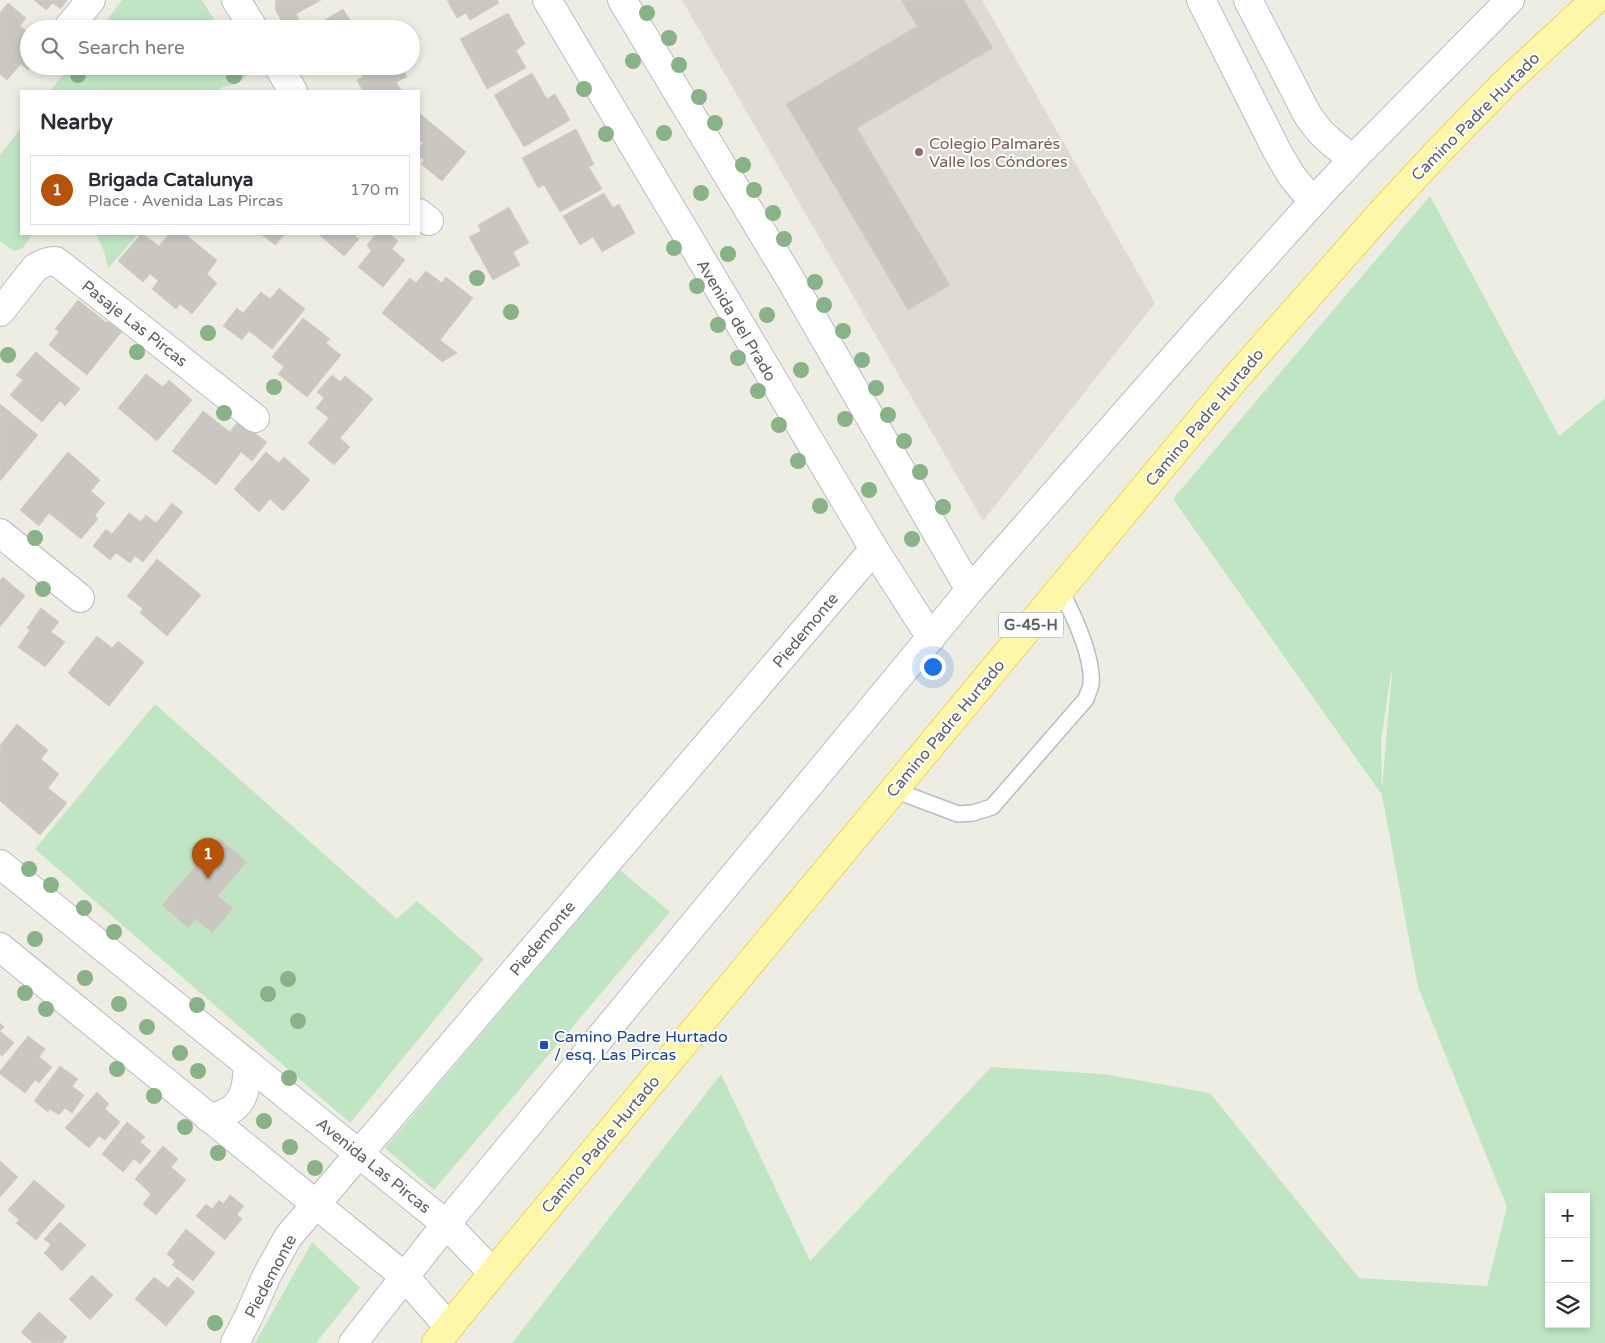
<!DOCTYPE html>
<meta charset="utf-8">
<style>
body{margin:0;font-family:"Varela Round",sans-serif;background:#f7f7f7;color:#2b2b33}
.controls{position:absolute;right:15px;bottom:15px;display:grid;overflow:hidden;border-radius:0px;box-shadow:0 2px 8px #0003}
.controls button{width:45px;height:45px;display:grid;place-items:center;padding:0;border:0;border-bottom:1px solid #e1e1e2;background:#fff;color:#2b2b33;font:25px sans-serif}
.you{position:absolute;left:932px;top:666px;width:18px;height:18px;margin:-12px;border:4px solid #fff;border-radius:50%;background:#1a73e8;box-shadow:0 0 0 8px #1a73e833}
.badge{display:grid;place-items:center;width:32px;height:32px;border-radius:50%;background:#b45309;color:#fff;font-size:16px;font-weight:700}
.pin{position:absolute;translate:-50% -41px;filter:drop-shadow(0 1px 2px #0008)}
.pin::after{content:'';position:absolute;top:26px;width:18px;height:15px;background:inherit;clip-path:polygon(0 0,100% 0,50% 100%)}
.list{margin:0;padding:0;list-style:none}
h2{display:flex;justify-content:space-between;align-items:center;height:65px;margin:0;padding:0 20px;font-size:21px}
h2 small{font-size:16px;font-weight:400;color:#7c7c81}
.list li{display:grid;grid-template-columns:32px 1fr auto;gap:15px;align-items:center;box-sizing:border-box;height:70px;margin:0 10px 10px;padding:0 10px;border:1px solid #e1e1e2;border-radius:0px}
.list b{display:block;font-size:19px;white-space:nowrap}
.list p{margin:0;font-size:16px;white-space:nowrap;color:#7c7c81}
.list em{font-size:16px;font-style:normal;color:#7c7c81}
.icon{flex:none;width:28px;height:28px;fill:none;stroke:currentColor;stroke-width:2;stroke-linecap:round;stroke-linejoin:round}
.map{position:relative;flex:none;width:1605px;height:1343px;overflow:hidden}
.search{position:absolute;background:#fff;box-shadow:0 2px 8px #0003;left:20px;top:20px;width:400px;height:55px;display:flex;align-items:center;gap:12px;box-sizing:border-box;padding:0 18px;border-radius:28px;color:#7c7c81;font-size:19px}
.panel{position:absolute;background:#fff;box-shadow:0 2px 8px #0003;left:20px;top:90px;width:400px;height:145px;border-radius:0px}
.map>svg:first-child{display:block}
.education{fill:#dedcd2}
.green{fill:#c0e5c4;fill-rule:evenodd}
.building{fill:#cac7c1;stroke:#d2cfc2}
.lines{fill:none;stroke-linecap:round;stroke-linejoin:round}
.service-casing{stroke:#bbbcc2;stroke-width:18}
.minor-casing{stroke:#bbbcc2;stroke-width:30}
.primary-casing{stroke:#eed45c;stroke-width:30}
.service{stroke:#fff;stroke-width:15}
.minor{stroke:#fff;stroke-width:28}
.primary{stroke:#fdf8a9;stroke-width:28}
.tree{fill:#89b289}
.education-dot{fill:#8d6e63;stroke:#fff;stroke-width:2}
.transit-dot{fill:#1a4fb4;stroke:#fff;stroke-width:2}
.labels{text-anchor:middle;stroke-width:4;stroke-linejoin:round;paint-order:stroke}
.shield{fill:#fff;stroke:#8d8e92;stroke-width:1}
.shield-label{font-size:15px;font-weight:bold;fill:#5c5e64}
.street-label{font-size:16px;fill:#5c5e64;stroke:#fff}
.education-label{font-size:16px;fill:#785e54;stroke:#fff;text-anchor:start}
.transit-label{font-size:16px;fill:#164399;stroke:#fff;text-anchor:start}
</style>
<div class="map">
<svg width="1605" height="1343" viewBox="0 0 1605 1343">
<rect width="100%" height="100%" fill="#eeede3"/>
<!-- education -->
<path class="education" d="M 682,0 L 982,0 L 1155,303 L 983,521 Z"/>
<!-- green -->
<g class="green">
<path d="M 122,0 L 202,0 L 220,29 L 100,29 Z"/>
<path d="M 70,66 L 252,66 C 244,82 239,84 222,87 L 219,91 L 50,91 Z"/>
<path d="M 21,128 L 21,234 L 32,234 L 23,248 L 14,251 L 0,241 L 0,155 Z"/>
<path d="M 1430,196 L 1559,436 L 1605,398 L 1605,1343 L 512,1343 L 721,1074 L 810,1261 L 991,1067 L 1103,1074 L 1210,1093 L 1359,1278 L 1487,1286 L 1507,1207 L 1418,987 L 1382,795 L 1173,499 ZM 1391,673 L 1392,673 L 1382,788 L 1381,741 ZM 1549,1197 L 1586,1197 L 1586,1324 L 1549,1324 Z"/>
<path d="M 96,234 L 138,234 L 108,268 L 104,251 Z"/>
<path d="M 155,704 L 397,919 L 417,901 L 484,959 L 350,1123 L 35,849 Z"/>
<path d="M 620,870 L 670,912 L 434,1190 L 385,1148 Z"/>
<path d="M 312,1242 L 360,1288 L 316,1343 L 255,1343 Z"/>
</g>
<!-- building -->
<g class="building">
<path d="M 34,0 L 67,0 L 61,9 L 53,3 L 46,10 Z"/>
<path d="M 276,0 L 321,0 L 296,14 L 304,29 L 286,29 L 275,9 Z"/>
<path d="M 447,0 L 497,0 L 499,3 L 470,20 L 466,13 L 457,18 Z"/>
<path d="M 901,0 L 964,0 L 993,48 L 857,128 L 950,285 L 908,310 L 786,104 L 917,26 Z"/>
<path d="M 8,3 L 26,18 L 20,26 L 29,33 L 29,66 L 32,66 L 28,70 L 21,64 L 7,80 L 0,74 L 0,13 Z"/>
<path d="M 343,9 L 355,28 L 364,22 L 368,29 L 310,29 Z"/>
<path d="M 508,13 L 525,44 L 516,50 L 526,68 L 487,89 L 460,39 Z"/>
<path d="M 338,66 L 355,66 L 343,74 Z"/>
<path d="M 366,66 L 401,66 L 407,77 L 396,82 L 401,90 L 398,91 L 363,91 L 357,80 L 363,77 L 359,70 Z"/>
<path d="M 532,73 L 547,99 L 555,94 L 570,120 L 524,147 L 494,95 Z"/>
<path d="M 419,113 L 466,152 L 442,181 L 421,164 L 424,160 L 419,156 L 419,148 L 423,143 L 419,140 Z"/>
<path d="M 576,129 L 594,164 L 589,167 L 602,189 L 560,212 L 544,185 L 538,188 L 522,158 Z"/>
<path d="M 604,193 L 613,208 L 619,204 L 635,233 L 602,252 L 593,237 L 580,245 L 563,216 Z"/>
<path d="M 509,207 L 529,243 L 513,252 L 520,265 L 493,280 L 469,237 L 481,231 L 478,225 Z"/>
<path d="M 141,234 L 143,234 L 159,246 L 169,234 L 185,234 L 217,260 L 207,274 L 217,283 L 192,314 L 180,304 L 176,309 L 152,289 L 158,281 L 150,274 L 143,282 L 118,261 Z"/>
<path d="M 261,234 L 285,234 L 275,245 Z"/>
<path d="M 318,234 L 353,234 L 359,239 L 344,256 Z"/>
<path d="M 376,234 L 390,234 L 398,241 L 392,249 L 405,260 L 383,287 L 358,267 L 371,251 L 367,245 Z"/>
<path d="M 426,271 L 442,283 L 446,277 L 473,298 L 440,340 L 457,353 L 442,362 L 382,313 L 410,278 L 416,283 Z"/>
<path d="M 279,288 L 305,309 L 272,349 L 249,331 L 242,340 L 223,326 L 237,308 L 243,313 L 261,292 L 270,299 Z"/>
<path d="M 78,300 L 107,323 L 110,319 L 123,330 L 87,375 L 49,345 L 59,332 L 55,329 Z"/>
<path d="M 303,318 L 330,339 L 326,343 L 341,355 L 307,397 L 278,374 L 284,367 L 272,357 Z"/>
<path d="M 36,352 L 80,389 L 65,406 L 60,401 L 42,422 L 10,395 L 23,380 L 16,375 Z"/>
<path d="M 146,374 L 163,387 L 169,380 L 192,400 L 157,441 L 118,408 Z"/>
<path d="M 332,375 L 340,382 L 345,376 L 373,399 L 340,438 L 350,447 L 334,465 L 308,443 L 329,418 L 316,408 L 324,398 L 317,392 Z"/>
<path d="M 0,404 L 38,435 L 0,481 Z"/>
<path d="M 203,411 L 230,432 L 238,421 L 267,442 L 252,461 L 241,452 L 216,485 L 172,451 Z"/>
<path d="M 68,452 L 100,480 L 91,491 L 105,503 L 95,515 L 98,519 L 81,539 L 49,513 L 39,526 L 20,510 Z"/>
<path d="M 266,452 L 279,463 L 284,457 L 310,480 L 283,511 L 270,499 L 259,512 L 234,489 Z"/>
<path d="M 172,503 L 183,512 L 143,562 L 135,556 L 130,563 L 116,553 L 110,560 L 93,546 L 106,529 L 112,534 L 129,513 L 141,522 L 146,515 L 156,523 Z"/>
<path d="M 157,559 L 201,595 L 167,636 L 140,613 L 143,609 L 127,596 Z"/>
<path d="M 3,577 L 25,596 L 0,627 L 0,580 Z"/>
<path d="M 41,608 L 59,622 L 51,632 L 65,642 L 45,667 L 18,647 L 30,630 L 27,628 Z"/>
<path d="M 97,636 L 112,648 L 118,641 L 144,662 L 109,706 L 68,673 Z"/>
<path d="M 17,724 L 48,750 L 41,759 L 59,774 L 48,788 L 67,803 L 40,835 L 0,801 L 0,745 Z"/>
<path d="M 219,838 L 247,862 L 218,896 L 233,908 L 212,933 L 196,919 L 188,928 L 162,905 Z"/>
<path d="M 0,1023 L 4,1027 L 0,1031 L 14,1043 L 2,1056 L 0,1054 Z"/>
<path d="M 28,1036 L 45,1049 L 39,1057 L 52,1067 L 39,1083 L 35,1080 L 25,1093 L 0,1074 L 0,1071 Z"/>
<path d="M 60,1066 L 78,1079 L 72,1086 L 84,1095 L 72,1113 L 65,1108 L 59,1115 L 50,1109 L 48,1112 L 34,1101 Z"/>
<path d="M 97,1092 L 109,1104 L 105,1109 L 120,1122 L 105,1140 L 99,1136 L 89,1148 L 65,1128 Z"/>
<path d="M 127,1122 L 145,1137 L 140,1142 L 151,1151 L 140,1164 L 134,1159 L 123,1172 L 102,1154 Z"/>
<path d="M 163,1146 L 178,1159 L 171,1167 L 186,1180 L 156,1215 L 143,1204 L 151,1194 L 135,1179 Z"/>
<path d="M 0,1161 L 18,1177 L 0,1197 Z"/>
<path d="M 34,1180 L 65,1206 L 36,1240 L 16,1223 L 19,1220 L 8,1210 Z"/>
<path d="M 230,1195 L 244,1206 L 237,1214 L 242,1219 L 225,1240 L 196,1216 L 206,1204 L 212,1209 L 219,1200 L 223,1204 Z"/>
<path d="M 60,1222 L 86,1245 L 62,1271 L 44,1253 L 51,1245 L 44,1239 Z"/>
<path d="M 186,1229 L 215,1253 L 193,1281 L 172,1265 L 175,1261 L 167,1254 Z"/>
<path d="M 92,1275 L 113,1295 L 90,1320 L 69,1299 Z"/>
<path d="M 154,1277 L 168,1288 L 177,1277 L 195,1292 L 166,1326 L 135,1299 Z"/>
<path d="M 39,1312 L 67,1337 L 62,1343 L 33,1343 L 21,1332 Z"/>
</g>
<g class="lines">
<!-- service casing -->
<g class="service-casing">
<path id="service" d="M 894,790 L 958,814 L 973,813 L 992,807 L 1086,699 C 1087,695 1090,689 1091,685 C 1094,658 1072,612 1060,589"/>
</g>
<!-- minor casing -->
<g class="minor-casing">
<g id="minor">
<path d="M 236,0 L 254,29"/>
<path d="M 547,0 L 874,549 L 931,638"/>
<path d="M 622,0 L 789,277 L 970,590"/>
<path d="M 1201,0 L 1277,151 L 1291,175 L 1313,202"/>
<path d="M 1248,0 L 1307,114 C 1322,137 1332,143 1353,159"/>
<path d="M 67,29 L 91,0"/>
<path d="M 278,66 L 293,91"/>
<path d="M 419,213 L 429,221"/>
<path d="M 0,312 L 35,268 C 42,263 48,261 56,261 L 255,418"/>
<path d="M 0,533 L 80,598"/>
<path d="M 0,864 L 446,1224 L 493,1273"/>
<path d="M 0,947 L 404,1276 L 449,1327"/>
<path d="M 209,1118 C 242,1112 247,1094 248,1064"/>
<path d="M 235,1343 L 248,1318 L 267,1275 L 288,1237 L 874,549"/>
<path d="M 353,1343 L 446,1224 L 970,590 L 1201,327 L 1313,202 L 1353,159 L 1510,0"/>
</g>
</g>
<!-- primary casing -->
<g class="primary-casing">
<path id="primary" d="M 436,1343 L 493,1273 L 1234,380 L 1384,210 L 1436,154 L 1504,84 L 1595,0"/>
</g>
<!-- service -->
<use href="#service" class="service"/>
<!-- minor -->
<use href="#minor" class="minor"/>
<!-- primary -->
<use href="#primary" class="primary"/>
</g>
<!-- trees -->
<g class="tree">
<circle cx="647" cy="13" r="8"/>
<circle cx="669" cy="38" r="8"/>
<circle cx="633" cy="61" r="8"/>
<circle cx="679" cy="65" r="8"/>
<circle cx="78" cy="75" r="8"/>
<circle cx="234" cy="76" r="8"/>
<circle cx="584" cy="89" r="8"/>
<circle cx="699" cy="97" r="8"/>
<circle cx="715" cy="123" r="8"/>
<circle cx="664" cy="133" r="8"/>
<circle cx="606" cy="134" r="8"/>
<circle cx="743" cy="165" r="8"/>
<circle cx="754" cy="190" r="8"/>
<circle cx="701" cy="193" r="8"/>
<circle cx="773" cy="213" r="8"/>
<circle cx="784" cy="239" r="8"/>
<circle cx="674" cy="248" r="8"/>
<circle cx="728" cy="254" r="8"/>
<circle cx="477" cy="278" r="8"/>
<circle cx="815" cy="282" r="8"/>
<circle cx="697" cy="286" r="8"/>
<circle cx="824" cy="305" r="8"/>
<circle cx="511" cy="312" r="8"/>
<circle cx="767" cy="315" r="8"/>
<circle cx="718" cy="325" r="8"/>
<circle cx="843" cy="331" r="8"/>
<circle cx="208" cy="333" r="8"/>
<circle cx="137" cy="352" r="8"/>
<circle cx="8" cy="355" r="8"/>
<circle cx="738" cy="358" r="8"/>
<circle cx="862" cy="360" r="8"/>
<circle cx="801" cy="370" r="8"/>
<circle cx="274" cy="387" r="8"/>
<circle cx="876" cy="388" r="8"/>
<circle cx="758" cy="391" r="8"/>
<circle cx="224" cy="413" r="8"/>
<circle cx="888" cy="415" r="8"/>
<circle cx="845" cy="419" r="8"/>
<circle cx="779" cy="425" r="8"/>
<circle cx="904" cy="441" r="8"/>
<circle cx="798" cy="461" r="8"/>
<circle cx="920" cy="472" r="8"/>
<circle cx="869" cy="490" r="8"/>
<circle cx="820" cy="506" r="8"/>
<circle cx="943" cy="507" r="8"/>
<circle cx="35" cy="538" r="8"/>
<circle cx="912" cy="539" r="8"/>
<circle cx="43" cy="589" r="8"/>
<circle cx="29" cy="869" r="8"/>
<circle cx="51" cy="885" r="8"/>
<circle cx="84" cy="908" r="8"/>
<circle cx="114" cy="932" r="8"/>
<circle cx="35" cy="939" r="8"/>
<circle cx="85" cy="978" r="8"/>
<circle cx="288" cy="979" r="8"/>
<circle cx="25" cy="993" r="8"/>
<circle cx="268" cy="994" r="8"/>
<circle cx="119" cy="1004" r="8"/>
<circle cx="197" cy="1005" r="8"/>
<circle cx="46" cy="1009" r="8"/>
<circle cx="298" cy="1021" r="8"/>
<circle cx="147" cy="1027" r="8"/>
<circle cx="180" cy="1053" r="8"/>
<circle cx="117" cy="1069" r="8"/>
<circle cx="198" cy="1071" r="8"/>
<circle cx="289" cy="1078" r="8"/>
<circle cx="154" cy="1096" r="8"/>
<circle cx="264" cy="1121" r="8"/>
<circle cx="185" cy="1127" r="8"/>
<circle cx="290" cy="1147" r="8"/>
<circle cx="218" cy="1153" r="8"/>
<circle cx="315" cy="1168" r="8"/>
<circle cx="215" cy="1323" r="8"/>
</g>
<!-- markers -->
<circle class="education-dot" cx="919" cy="152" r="5"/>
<rect class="transit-dot" x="539" y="1040" width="10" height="10" rx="2.5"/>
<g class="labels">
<!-- shield labels -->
<rect class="shield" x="998.5" y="612.5" width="65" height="25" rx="4"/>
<g class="shield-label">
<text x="1031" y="630">G-45-H</text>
</g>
<!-- street labels -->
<g class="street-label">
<text transform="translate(1475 116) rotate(-45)" y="6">Camino Padre Hurtado</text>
<text transform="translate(737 320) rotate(59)" y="6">Avenida del Prado</text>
<text transform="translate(135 323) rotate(38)" y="6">Pasaje Las Pircas</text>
<text transform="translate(1204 417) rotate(-50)" y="6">Camino Padre Hurtado</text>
<text transform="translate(805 630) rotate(-50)" y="6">Piedemonte</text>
<text transform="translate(945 728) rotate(-50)" y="6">Camino Padre Hurtado</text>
<text transform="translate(542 938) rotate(-50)" y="6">Piedemonte</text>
<text transform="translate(600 1144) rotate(-50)" y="6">Camino Padre Hurtado</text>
<text transform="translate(374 1165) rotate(39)" y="6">Avenida Las Pircas</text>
<text transform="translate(270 1276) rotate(-62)" y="6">Piedemonte</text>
</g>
<!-- education labels -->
<g class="education-label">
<text x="929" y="149">Colegio Palmarés<tspan x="929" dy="18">Valle los Cóndores</tspan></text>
</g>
<!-- transit labels -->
<g class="transit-label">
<text x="554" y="1042">Camino Padre Hurtado<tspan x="554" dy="18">/ esq. Las Pircas</tspan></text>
</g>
</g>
</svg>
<div class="controls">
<button>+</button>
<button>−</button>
<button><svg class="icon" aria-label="layers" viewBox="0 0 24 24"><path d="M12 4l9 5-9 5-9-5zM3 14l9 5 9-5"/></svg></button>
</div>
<div class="you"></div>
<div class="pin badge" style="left:208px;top:879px">1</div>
<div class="search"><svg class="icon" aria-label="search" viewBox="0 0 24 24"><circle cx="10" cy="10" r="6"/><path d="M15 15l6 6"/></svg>Search here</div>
<section class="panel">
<h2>Nearby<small></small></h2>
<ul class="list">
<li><span class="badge">1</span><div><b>Brigada Catalunya</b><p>Place · Avenida Las Pircas</p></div><em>170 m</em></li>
</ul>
</section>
</div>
